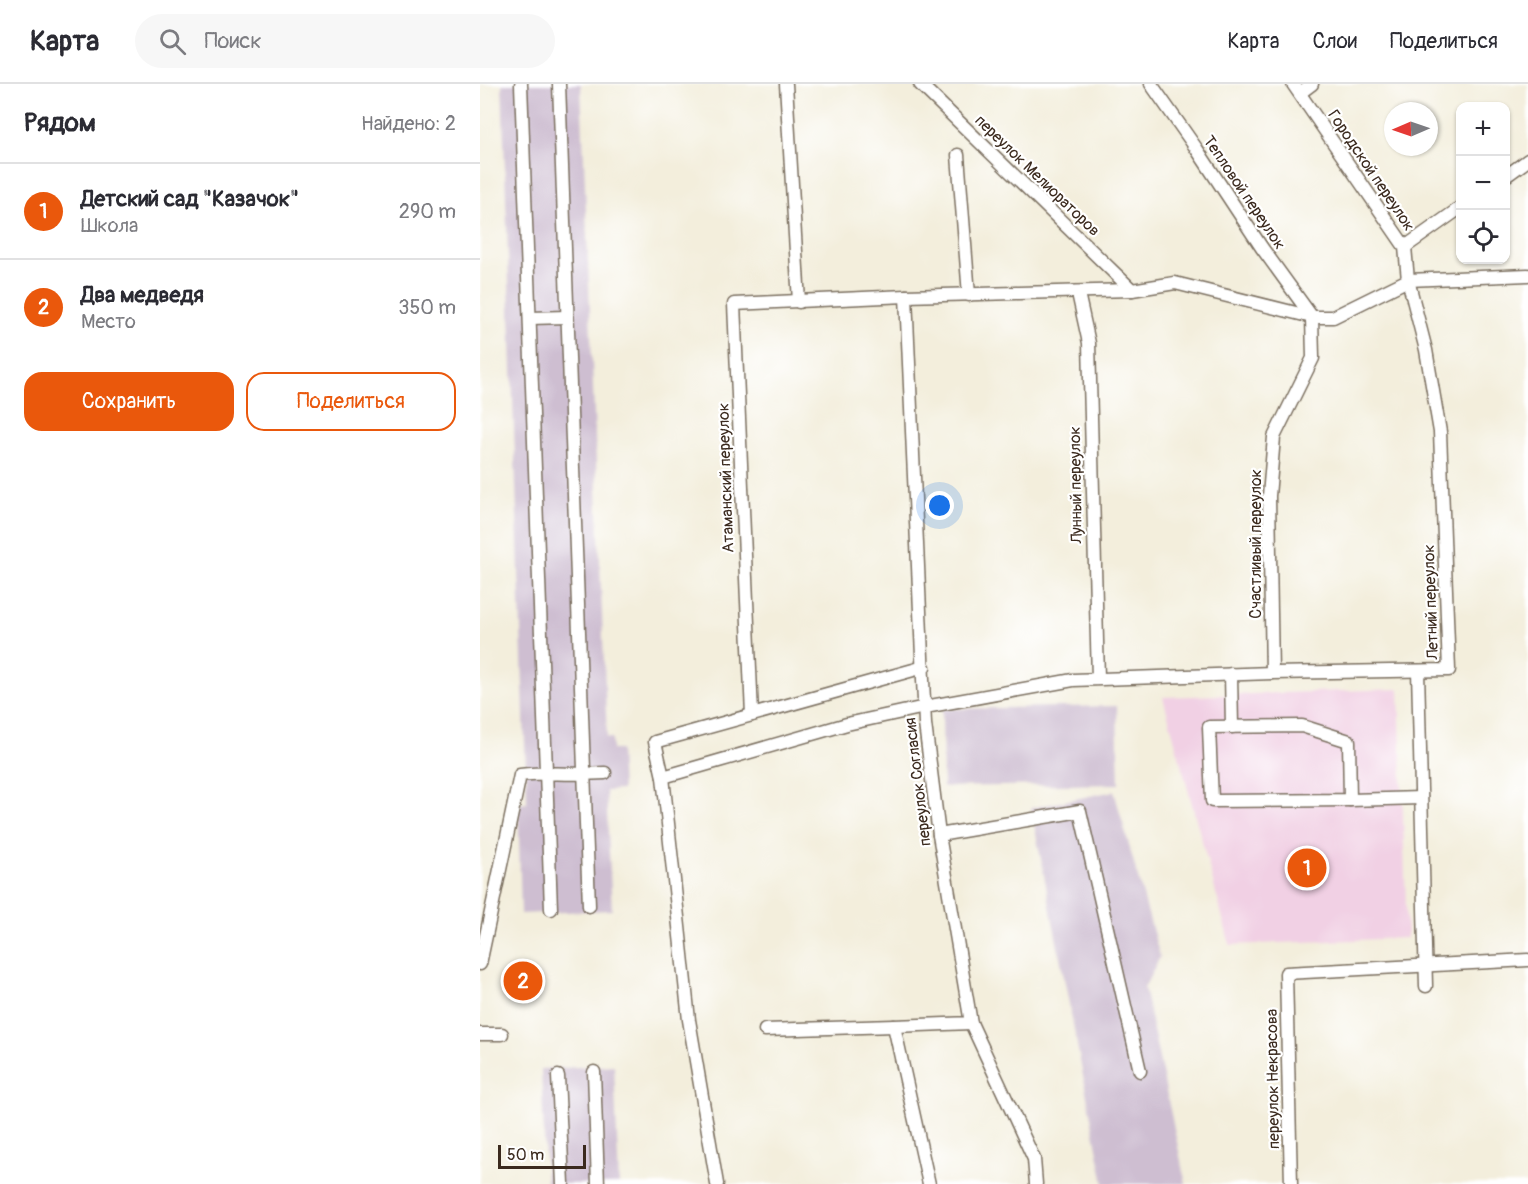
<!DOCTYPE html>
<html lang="ru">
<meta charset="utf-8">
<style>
body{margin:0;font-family:Pangolin,sans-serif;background:#f7f7f7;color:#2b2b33}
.controls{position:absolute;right:18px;top:18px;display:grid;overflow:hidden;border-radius:12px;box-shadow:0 2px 4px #0004}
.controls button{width:54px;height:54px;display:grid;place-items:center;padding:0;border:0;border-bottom:2px solid #e1e1e2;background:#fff;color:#2b2b33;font:30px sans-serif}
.compass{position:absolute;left:904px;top:18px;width:54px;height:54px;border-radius:50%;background:#fff;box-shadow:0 2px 4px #0004;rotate:268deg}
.scale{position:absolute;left:18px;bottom:15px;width:88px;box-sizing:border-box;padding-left:6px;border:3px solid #3b2a1e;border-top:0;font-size:16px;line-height:21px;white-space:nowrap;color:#3b2a1e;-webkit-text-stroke:4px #fff;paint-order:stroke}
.you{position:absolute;left:460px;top:422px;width:21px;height:21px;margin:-15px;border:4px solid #fff;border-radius:50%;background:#1a73e8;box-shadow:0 0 0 9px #1a73e833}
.badge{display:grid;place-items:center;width:39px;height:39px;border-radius:50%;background:#ea580c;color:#fff;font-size:20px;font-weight:700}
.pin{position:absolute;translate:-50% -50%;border:3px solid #fff;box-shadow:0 2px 6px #0006}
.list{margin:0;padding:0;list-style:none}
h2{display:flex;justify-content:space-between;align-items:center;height:78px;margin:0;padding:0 24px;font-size:26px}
h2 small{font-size:20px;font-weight:400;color:#7c7c81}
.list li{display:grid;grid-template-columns:39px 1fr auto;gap:18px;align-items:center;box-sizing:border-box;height:96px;padding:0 24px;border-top:2px solid #e1e1e2}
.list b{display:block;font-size:22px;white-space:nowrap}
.list p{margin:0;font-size:20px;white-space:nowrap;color:#7c7c81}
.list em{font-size:20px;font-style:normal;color:#7c7c81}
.actions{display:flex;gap:12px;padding:18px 24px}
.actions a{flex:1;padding:14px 0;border:2px solid #ea580c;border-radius:18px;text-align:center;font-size:21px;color:#ea580c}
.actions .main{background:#ea580c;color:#fff}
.icon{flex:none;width:33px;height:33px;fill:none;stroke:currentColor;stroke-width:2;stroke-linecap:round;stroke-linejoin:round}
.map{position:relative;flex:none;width:1048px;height:1100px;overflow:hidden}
header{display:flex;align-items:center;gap:36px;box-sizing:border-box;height:84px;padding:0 30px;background:#fff;border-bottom:2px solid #e1e1e2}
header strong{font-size:28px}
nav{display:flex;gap:33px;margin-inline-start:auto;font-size:21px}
.search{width:420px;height:54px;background:#f7f7f7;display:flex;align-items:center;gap:15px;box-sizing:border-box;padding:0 21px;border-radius:33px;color:#7c7c81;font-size:22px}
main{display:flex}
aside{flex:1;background:#fff}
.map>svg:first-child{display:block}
.built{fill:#f1d0e4}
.industrial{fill:#cebed1}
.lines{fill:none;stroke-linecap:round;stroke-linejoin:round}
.minor-casing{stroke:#7b6f60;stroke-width:15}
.minor{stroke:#fff;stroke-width:12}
.labels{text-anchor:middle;stroke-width:4.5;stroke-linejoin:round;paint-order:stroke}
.street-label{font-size:16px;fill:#3b2a1e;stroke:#fff}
</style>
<header>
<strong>Карта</strong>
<div class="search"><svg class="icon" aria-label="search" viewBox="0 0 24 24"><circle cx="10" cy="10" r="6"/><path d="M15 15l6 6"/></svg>Поиск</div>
<nav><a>Карта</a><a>Слои</a><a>Поделиться</a></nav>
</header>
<main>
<aside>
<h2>Рядом<small>Найдено: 2</small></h2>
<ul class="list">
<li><span class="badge">1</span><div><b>Детский сад &quot;Казачок&quot;</b><p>Школа</p></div><em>290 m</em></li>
<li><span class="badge">2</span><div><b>Два медведя</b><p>Место</p></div><em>350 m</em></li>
</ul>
<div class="actions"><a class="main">Сохранить</a><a>Поделиться</a></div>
</aside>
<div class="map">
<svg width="1048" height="1100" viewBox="0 0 1048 1100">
<rect width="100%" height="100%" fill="#fff"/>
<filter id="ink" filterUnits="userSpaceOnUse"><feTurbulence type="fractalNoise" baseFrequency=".0167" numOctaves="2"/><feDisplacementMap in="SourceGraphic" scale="12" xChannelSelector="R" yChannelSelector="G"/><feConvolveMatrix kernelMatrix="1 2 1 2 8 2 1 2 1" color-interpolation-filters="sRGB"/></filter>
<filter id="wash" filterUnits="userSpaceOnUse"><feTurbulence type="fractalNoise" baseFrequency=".008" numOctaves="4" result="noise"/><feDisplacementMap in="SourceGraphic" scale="24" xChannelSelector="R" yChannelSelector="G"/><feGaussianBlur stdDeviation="1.35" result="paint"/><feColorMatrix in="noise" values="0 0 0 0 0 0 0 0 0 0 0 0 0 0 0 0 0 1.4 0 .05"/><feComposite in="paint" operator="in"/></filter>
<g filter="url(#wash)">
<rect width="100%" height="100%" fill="#f3eedc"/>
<!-- built -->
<path class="built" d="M 919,605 L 927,854 L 750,861 L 683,613 Z"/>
<!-- industrial -->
<g class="industrial">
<path d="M 22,0 L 101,0 L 127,654 L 132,654 L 132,666 L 140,666 L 142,706 L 126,707 L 132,826 L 41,830 L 38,720 L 47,719 Z"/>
<path d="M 637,622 L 639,700 L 463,703 L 462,625 Z"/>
<path d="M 634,707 L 680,873 L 664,904 L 706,1100 L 624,1100 L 551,724 Z"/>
<path d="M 134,981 L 139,1100 L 66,1100 L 61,985 Z"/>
</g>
</g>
<g filter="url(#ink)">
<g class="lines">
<!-- minor casing -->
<g class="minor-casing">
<g id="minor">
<path d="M 41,0 L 71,825"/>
<path d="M 79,0 L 109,822"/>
<path d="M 306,0 L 319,218"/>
<path d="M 440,0 L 652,206"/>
<path d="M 671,0 L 716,64 L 782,164 L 832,233 L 833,274 L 794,353 L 789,412 L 792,589"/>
<path d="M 820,9 L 832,0"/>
<path d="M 478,71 L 489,211"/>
<path d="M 1026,92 L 1048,76"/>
<path d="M 925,163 L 980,124"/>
<path d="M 598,209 L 609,259 L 618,594"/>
<path d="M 426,212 L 445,640 L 459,751 L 491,939 L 414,942 L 449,1100"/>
<path d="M 50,234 L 87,233"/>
<path d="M 938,587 L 946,902"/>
<path d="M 751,590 L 752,643"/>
<path d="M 272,631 L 254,220 L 426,212 L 652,206 L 695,199 L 832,233 L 853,233 L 928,196 L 1048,191"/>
<path d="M 822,642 L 869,657 L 870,716 L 732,717 L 729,643 Z"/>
<path d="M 183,693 L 367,640 L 445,623 L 593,596 L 792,589 L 969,586 L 960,348 L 946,266 L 928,196 L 925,163 L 813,0"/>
<path d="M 870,716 L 941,714"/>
<path d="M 459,751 L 600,727 L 660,987"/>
<path d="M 0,880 L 40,691 C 68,688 96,691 125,689"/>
<path d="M 491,939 L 554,1075 L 556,1100"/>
<path d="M 285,946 L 414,942"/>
<path d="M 0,950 L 22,950"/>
<path d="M 114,988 L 118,1100"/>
<path d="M 78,992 L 83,1100"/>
<path d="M 237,1100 L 209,936 L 183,693 L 175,658 L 444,583"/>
<path d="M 811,1100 L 806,889 L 1048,876"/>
</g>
</g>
<!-- minor -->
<use href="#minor" class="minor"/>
</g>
</g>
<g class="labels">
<!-- street labels -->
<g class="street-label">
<text transform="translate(892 86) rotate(56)" y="6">Городской переулок</text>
<text transform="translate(558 91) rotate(44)" y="6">переулок Мелиораторов</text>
<text transform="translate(765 108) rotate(56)" y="6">Тепловой переулок</text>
<text transform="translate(245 394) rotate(-92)" y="6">Атаманский переулок</text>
<text transform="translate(595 401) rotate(-91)" y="6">Лунный переулок</text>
<text transform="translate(775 460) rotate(-90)" y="6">Счастливый переулок</text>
<text transform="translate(950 518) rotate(-92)" y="6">Летний переулок</text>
<text transform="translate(437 698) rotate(-97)" y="6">переулок Согласия</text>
<text transform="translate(792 995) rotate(-91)" y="6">переулок Некрасова</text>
</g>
</g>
</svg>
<div class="controls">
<button>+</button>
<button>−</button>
<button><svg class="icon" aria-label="locate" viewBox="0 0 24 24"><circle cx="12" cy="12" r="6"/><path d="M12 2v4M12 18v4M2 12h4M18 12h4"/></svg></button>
</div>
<svg class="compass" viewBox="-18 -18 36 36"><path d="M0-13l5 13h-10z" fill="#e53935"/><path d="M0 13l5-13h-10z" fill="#7c7c81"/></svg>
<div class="scale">50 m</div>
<div class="you"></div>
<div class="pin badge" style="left:827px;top:784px">1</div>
<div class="pin badge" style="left:43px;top:897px">2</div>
</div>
</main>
